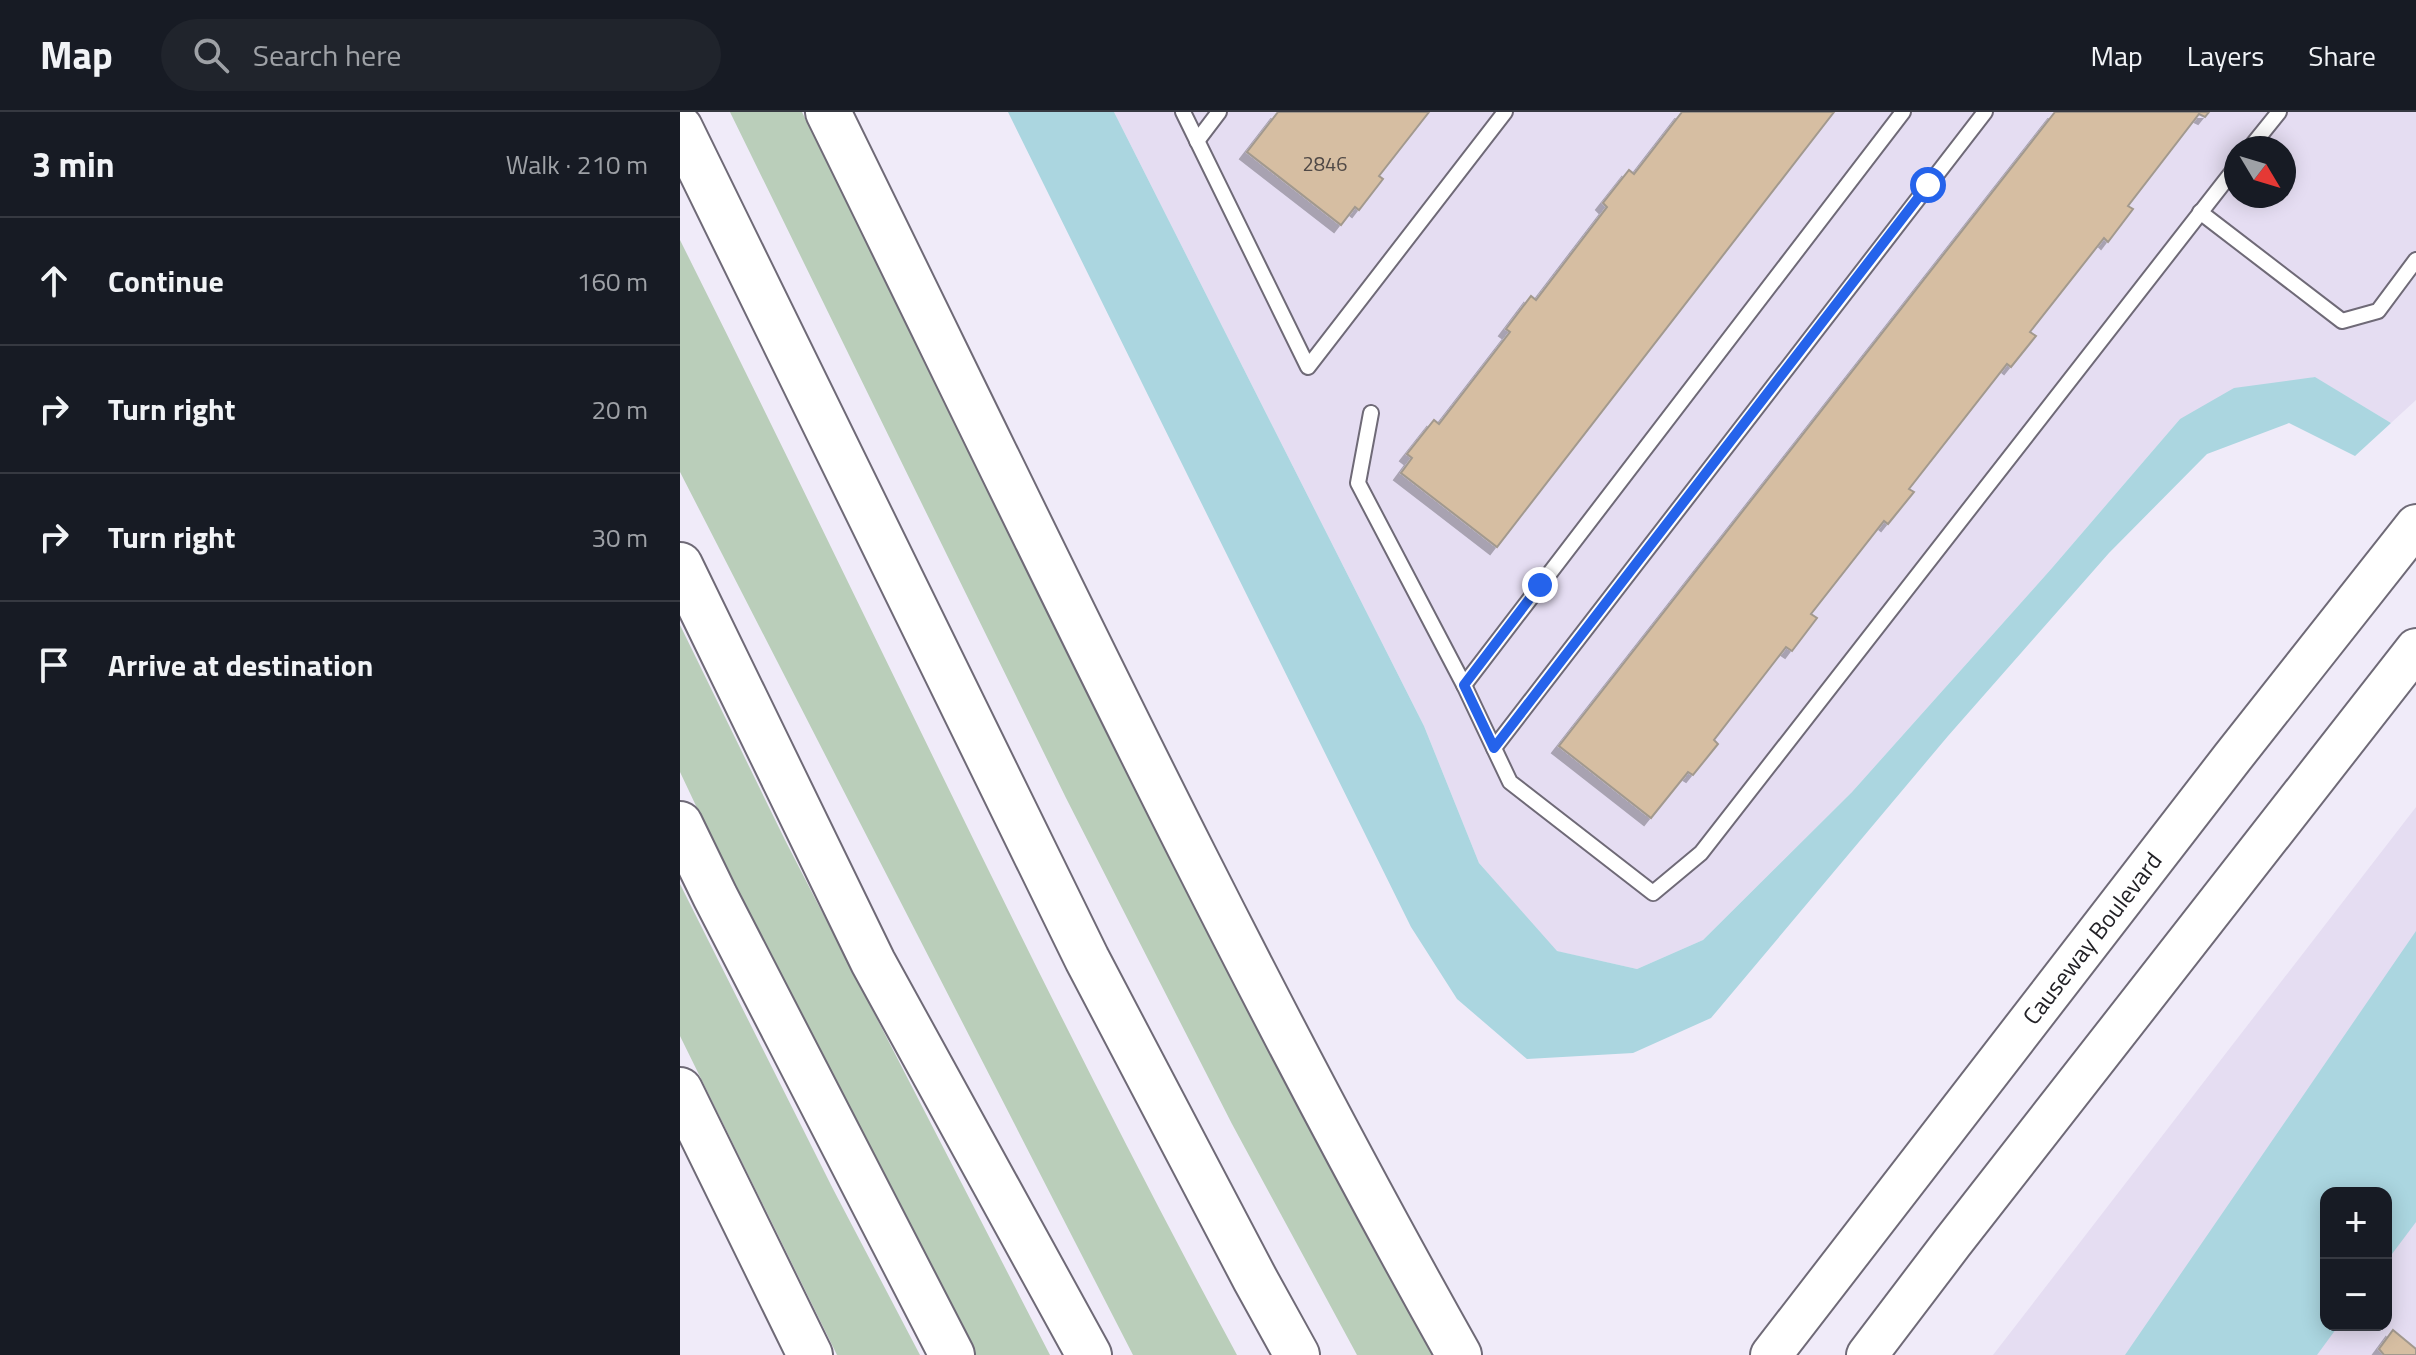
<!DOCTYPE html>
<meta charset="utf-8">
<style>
body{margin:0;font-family:"Titillium Web",sans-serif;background:#20242c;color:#f1f3f6}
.controls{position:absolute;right:24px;bottom:24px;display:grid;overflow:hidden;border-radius:16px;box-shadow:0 4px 20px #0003}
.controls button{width:72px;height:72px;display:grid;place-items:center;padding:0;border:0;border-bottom:2px solid #363941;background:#171b24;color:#f1f3f6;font:40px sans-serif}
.compass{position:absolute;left:1544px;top:24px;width:72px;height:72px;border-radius:50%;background:#171b24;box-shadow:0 4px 20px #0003;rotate:128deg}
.stop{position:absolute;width:24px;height:24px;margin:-18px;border:6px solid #2563eb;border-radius:50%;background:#fff}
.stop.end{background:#2563eb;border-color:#fff;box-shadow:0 2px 8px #0008}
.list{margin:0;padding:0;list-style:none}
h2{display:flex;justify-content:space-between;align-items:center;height:104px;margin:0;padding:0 32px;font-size:34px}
h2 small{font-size:26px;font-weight:400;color:#9ea1a6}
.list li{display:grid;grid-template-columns:52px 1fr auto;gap:24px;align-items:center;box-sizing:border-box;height:128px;padding:0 32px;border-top:2px solid #363941}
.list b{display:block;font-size:30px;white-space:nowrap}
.list em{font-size:26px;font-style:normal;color:#9ea1a6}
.icon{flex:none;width:44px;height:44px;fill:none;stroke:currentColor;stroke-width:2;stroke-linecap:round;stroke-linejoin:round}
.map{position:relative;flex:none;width:1736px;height:1243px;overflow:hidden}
header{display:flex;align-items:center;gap:48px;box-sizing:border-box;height:112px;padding:0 40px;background:#171b24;border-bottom:2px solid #363941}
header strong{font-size:38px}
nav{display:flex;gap:44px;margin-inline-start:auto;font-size:28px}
.search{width:560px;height:72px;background:#20242c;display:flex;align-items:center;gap:20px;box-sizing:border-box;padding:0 28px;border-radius:44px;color:#9ea1a6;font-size:30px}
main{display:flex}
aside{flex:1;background:#171b24}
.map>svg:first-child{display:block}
.built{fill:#e5ddf2;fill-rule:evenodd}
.green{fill:#baceba}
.water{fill:#abd6e0}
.building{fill:#d6bea2;stroke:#a2998e;stroke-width:2;filter:url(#shadow)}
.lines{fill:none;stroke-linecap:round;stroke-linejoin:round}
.service-casing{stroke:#6f6a77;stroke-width:18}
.secondary-casing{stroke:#6f6a77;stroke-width:44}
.motorway-casing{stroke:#6f6a77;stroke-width:48}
.service{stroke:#fff;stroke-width:14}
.secondary{stroke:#fff;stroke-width:40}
.motorway{stroke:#fff;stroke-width:44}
.route{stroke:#2563eb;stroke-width:10}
.labels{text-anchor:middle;stroke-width:8;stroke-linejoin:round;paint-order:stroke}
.number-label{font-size:20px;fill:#504946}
.street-label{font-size:24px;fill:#232227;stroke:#f0ebf9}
</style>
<header>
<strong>Map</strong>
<div class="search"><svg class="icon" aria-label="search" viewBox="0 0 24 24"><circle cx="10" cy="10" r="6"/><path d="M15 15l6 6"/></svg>Search here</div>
<nav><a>Map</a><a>Layers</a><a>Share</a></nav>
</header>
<main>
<aside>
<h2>3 min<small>Walk · 210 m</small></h2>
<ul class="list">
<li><svg class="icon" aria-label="ahead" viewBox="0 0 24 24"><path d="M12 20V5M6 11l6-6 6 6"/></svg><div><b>Continue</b></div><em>160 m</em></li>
<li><svg class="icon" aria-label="right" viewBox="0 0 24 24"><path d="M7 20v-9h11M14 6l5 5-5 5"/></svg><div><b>Turn right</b></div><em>20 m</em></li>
<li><svg class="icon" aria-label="right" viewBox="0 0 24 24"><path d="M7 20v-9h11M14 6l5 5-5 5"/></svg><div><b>Turn right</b></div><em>30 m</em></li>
<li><svg class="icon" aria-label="arrive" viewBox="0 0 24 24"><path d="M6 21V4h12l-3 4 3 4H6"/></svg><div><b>Arrive at destination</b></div></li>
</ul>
</aside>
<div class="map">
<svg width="1736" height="1243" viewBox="0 0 1736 1243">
<defs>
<filter id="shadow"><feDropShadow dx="-7" dy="7" stdDeviation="0" flood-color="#0004"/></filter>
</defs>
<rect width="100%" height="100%" fill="#f0ebf9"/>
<!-- built -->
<g class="built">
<path d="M 434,0 L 1736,0 L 1736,288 L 1711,311 L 1634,265 L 1500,307 L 1372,456 L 1172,680 L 1023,828 L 957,857 L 876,839 L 799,751 L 744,614 ZM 1556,36 L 1604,36 L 1604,84 L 1556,84 Z"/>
<path d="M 1736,695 L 1736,1243 L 1313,1243 ZM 1646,1081 L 1706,1081 L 1706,1213 L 1646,1213 Z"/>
</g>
<!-- green -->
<g class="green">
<path d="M 50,0 L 122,0 L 513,791 L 626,1011 L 753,1243 L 677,1243 L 552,1012 L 386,686 Z"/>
<path d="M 0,128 C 186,500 359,877 557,1243 L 453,1243 L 0,360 Z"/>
<path d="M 0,513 L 105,728 L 370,1243 L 289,1243 L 179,1038 L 0,660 Z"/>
<path d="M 0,772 L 153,1077 L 240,1243 L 157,1243 L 0,924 Z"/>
</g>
<!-- water -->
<g class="water">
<path d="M 328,0 L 434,0 L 744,614 L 799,751 L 877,839 L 957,857 L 1023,828 L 1172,680 L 1372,456 L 1500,307 L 1554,276 L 1635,265 L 1711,311 L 1675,344 L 1609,311 L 1527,342 L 1429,441 L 1268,624 L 1031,906 L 953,941 L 847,947 L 777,887 L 731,815 Z"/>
<path d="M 1736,819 L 1736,1110 L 1706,1150 L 1706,1081 L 1646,1081 L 1646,1213 L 1659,1213 L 1637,1243 L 1445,1243 Z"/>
</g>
<!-- building -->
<g class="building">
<path d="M 598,0 L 749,0 L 699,64 L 703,67 L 679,98 L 675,95 L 661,113 L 567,40 Z"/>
<path d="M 1002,0 L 1154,0 L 817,435 L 721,361 L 732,346 L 727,342 L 754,308 L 759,312 L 830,220 L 826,217 L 851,184 L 856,188 L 927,95 L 923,91 L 949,58 L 954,62 Z"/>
<path d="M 1375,0 L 1529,0 L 1525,5 L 1519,2 L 1448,94 L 1453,97 L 1428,130 L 1424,126 L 1350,220 L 1356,224 L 1331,255 L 1327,252 L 1229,377 L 1234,380 L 1208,412 L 1204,409 L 1131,502 L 1137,506 L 1112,539 L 1106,535 L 1034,628 L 1038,632 L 1013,663 L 1008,660 L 971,706 L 879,634 Z"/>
<path d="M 1713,1218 L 1736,1237 L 1736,1243 L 1704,1243 L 1699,1237 Z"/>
</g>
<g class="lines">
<!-- service casing -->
<g class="service-casing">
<g id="service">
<path d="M 503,0 L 628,255 L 825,0"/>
<path d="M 517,29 L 539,0"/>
<path d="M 1570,36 L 1599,0"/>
<path d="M 1520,100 L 1662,209 L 1698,199 L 1736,148"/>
<path d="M 691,301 L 678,371 L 784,573 L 830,670 L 973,781 L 1021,741 L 1556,55"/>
<path d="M 784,573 L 1223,0"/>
<path d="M 814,636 L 1305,0"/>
</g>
</g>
<!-- secondary casing -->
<g class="secondary-casing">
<g id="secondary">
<path id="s1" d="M 1091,1243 L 1552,646 L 1736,413"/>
<path d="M 1187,1243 L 1272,1131 L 1736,537"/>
</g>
</g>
<!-- motorway casing -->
<g class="motorway-casing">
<g id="motorway">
<path d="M 148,0 C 353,417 551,838 779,1243"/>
<path d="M 0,16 L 407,847 L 575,1167 L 617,1243"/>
<path d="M 0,453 L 193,850 L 409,1243"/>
<path d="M 0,712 L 35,784 L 272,1243"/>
<path d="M 0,978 L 130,1243"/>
</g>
</g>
<!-- service -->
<use href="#service" class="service"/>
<!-- secondary -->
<use href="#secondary" class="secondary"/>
<!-- motorway -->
<use href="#motorway" class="motorway"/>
</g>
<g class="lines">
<!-- route -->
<path class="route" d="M 860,473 L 784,573 L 814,636 L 1248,73"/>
</g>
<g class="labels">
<!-- number labels -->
<g class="number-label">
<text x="645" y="59">2846</text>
</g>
<!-- street labels -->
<g class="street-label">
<text dy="8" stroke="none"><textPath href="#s1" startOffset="526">Causeway Boulevard</textPath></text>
</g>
</g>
</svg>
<div class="controls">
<button>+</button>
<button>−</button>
</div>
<svg class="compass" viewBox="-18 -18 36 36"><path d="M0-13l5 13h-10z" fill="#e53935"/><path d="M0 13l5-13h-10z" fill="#9ea1a6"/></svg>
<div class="stop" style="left:1248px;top:73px"></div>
<div class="stop end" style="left:860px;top:473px"></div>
</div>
</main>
